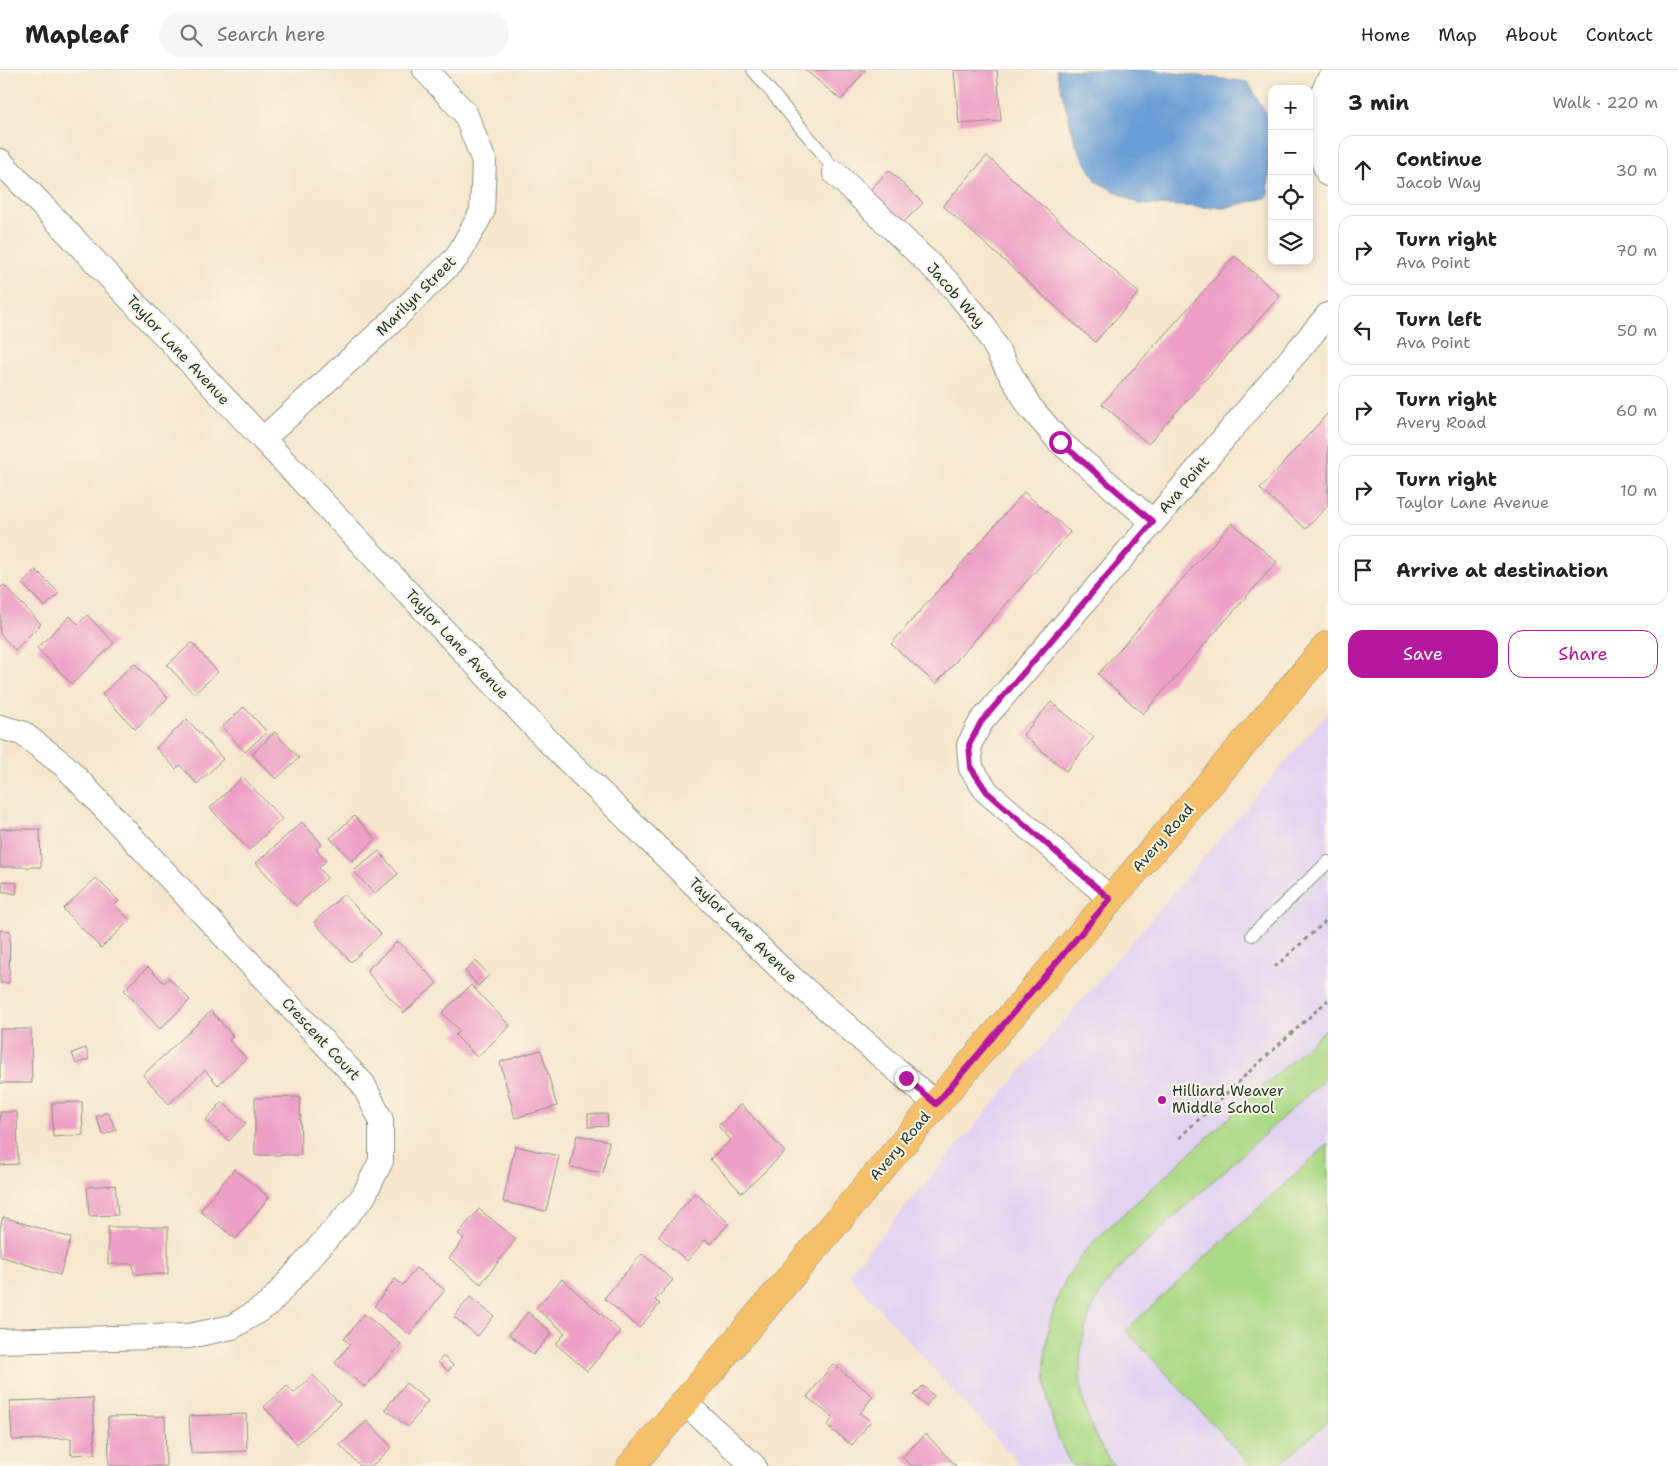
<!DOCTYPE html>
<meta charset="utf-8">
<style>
body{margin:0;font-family:"Shantell Sans",sans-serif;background:#f6f6f6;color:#222}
.controls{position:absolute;right:15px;top:15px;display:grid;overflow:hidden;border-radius:10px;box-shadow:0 2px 8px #0003}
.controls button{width:45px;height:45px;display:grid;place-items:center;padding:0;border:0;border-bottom:1px solid #e0e0e0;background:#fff;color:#222;font:25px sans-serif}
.stop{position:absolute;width:15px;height:15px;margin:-11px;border:4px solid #b5179e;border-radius:50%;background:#fff}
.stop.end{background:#b5179e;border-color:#fff;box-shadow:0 1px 5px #0008}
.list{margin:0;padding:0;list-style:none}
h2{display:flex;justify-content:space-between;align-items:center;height:65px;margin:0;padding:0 20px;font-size:21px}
h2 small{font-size:16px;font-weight:400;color:#767676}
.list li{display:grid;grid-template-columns:32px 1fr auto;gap:15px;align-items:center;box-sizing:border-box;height:70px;margin:0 10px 10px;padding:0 10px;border:1px solid #e0e0e0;border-radius:15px}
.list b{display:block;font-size:19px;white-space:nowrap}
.list p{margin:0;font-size:16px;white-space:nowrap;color:#767676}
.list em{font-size:16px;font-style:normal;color:#767676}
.actions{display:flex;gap:10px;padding:15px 20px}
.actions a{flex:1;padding:11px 0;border:1px solid #b5179e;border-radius:15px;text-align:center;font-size:18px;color:#b5179e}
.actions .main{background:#b5179e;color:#fff}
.icon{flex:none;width:28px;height:28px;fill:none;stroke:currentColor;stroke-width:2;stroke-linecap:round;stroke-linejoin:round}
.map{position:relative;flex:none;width:1328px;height:1396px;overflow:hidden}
header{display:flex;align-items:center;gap:30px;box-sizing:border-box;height:70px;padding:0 25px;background:#fff;border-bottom:1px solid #e0e0e0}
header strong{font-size:24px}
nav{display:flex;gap:28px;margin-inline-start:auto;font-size:18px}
.search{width:350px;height:45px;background:#f6f6f6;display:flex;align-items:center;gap:12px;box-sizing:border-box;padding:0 18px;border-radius:28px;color:#767676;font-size:19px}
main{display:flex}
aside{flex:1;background:#fff}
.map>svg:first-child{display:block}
.built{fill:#e3d3f2}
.green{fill:#abd986;stroke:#658b5d}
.water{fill:#6a9ed6;stroke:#446e85}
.building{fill:#ed9fc6}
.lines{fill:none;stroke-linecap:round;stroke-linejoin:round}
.lane-casing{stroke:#8a9280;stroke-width:14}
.street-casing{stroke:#8a9280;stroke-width:26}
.primary-casing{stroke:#8a9280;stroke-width:29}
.path{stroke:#8a9280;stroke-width:3;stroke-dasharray:4 4;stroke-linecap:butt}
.lane{stroke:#fff;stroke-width:12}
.street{stroke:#fff;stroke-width:24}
.primary{stroke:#f6c06b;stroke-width:28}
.route{stroke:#b5179e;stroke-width:6}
.poi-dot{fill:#b5179e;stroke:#fcf5e5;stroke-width:2}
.labels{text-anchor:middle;stroke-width:4;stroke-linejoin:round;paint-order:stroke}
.street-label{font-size:15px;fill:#1f3d34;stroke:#fcf5e5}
.poi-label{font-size:15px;fill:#1f3d34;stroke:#fcf5e5;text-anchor:start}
</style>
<header>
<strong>Mapleaf</strong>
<div class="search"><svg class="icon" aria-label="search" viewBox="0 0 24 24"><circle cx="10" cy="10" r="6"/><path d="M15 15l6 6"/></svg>Search here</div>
<nav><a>Home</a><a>Map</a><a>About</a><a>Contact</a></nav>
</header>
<main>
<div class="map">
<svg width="1328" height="1396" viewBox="0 0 1328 1396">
<rect width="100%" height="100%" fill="#fcf5e5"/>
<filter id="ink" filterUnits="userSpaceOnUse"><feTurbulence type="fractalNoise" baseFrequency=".02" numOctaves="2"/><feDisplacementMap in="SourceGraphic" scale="10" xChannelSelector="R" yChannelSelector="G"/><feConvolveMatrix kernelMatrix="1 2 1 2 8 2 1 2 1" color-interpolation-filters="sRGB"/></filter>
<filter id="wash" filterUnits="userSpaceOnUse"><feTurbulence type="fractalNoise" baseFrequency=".0096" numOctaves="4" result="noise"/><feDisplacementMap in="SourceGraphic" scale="20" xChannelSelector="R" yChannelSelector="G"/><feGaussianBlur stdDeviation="1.12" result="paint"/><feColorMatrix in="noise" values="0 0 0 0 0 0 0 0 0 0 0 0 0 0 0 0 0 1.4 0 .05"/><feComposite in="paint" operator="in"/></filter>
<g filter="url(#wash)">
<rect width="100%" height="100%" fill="#f6e6cd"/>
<!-- built -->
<path class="built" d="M 1328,642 L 1328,1396 L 1021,1396 L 848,1204 Z"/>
<!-- green -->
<g class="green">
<path d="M 1328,957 L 1328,1006 L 1129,1188 C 1118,1200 1108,1211 1100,1224 C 1068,1278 1076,1348 1114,1396 L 1072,1396 C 1039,1339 1035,1265 1068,1206 C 1075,1193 1086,1181 1095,1170 Z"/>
<path d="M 1328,1074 L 1328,1351 L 1279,1396 L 1251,1396 L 1126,1260 Z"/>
</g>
<!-- water -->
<path class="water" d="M 1056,0 L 1150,0 L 1248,12 L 1272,54 L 1268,127 L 1225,138 L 1139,134 L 1097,112 L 1076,75 Z"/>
<g id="blocks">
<!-- building -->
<g class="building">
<path d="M 805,0 L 866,0 L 841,30 Z"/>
<path d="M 954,0 L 997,0 L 1001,51 L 959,54 Z"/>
<path d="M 987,86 L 1139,223 L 1095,272 L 943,136 Z"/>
<path d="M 889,100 L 923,133 L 902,154 L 868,122 Z"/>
<path d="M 1235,186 L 1280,226 L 1148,374 L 1102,334 Z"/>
<path d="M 1328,343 L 1328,435 L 1306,459 L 1260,419 Z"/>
<path d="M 1024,422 L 1070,462 L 936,614 L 891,574 Z"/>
<path d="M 1232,453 L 1277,492 L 1143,644 L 1098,604 Z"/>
<path d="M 36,500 L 59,523 L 45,537 L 22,514 Z"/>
<path d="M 4,515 L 41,554 L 15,580 L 0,564 L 0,518 Z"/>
<path d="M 87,545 L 114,573 L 72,614 L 37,578 L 70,546 L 78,554 Z"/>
<path d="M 192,573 L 218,602 L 194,624 L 167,595 Z"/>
<path d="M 134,593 L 168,628 L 135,659 L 102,624 Z"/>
<path d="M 1051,632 L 1094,667 L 1066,701 L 1023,665 Z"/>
<path d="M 244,637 L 267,662 L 245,682 L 222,657 Z"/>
<path d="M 187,649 L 223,689 L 197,714 L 180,695 L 176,699 L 156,678 Z"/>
<path d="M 275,662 L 299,688 L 276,709 L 252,684 Z"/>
<path d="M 243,707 L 282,749 L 249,780 L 210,738 Z"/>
<path d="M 354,746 L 376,769 L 352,791 L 330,768 Z"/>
<path d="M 302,752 L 322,774 L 316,779 L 326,790 L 319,798 L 327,808 L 296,836 L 256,793 Z"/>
<path d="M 0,759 L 40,759 L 41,797 L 0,797 Z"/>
<path d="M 379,781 L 398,804 L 374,824 L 354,801 Z"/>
<path d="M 96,808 L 119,831 L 115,835 L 130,850 L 101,878 L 63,839 Z"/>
<path d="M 3,811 L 17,813 L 16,824 L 2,821 Z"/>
<path d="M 344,824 L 381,864 L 351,892 L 314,852 Z"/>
<path d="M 0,860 L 10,861 L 9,913 L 0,913 Z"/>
<path d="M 398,871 L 437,913 L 404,943 L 366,901 Z"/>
<path d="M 476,891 L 489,905 L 478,916 L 465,901 Z"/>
<path d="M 148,897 L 164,913 L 169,908 L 190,930 L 160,959 L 124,920 Z"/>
<path d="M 471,915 L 510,956 L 477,987 L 455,965 L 460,961 L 442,943 Z"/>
<path d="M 211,941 L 233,966 L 229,970 L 246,988 L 218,1015 L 205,1000 L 169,1034 L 143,1005 Z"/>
<path d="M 0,959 L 31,959 L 32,1013 L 0,1013 Z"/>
<path d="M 86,978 L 89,989 L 76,994 L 72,983 Z"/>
<path d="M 541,980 L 557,1036 L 515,1048 L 500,992 Z"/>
<path d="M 300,1027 L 301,1085 L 255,1085 L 255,1028 Z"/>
<path d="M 82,1032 L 83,1065 L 53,1067 L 52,1033 Z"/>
<path d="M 222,1032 L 246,1053 L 229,1071 L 206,1050 Z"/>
<path d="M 741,1034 L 785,1082 L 742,1123 L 710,1089 L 731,1070 L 718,1056 Z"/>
<path d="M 0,1042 L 17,1042 L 18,1094 L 0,1095 Z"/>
<path d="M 108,1042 L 116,1060 L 103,1065 L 96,1047 Z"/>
<path d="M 588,1044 L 607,1044 L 608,1056 L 588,1057 Z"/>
<path d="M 577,1065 L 609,1071 L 603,1103 L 570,1097 Z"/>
<path d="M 515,1076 L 559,1086 L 546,1141 L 503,1132 Z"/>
<path d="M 234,1099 L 269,1127 L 236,1169 L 200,1141 Z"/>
<path d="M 115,1115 L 118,1145 L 89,1146 L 87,1117 Z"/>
<path d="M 695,1123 L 729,1153 L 711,1174 L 705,1170 L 687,1191 L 658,1166 Z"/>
<path d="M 479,1139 L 516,1169 L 481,1214 L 449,1188 L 464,1169 L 458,1164 Z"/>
<path d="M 3,1147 L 71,1168 L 60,1205 L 0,1186 L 0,1158 Z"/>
<path d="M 108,1157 L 168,1157 L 168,1204 L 134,1204 L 133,1194 L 108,1194 Z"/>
<path d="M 642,1184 L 673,1210 L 655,1230 L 660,1234 L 639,1258 L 604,1228 Z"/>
<path d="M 416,1198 L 445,1220 L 410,1265 L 374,1236 L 395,1209 L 403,1215 Z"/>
<path d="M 562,1209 L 621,1262 L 587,1301 L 556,1274 L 565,1263 L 536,1238 Z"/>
<path d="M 470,1227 L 494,1246 L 478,1266 L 454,1247 Z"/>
<path d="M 528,1242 L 552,1263 L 533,1285 L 509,1264 Z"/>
<path d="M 364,1244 L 401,1274 L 365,1317 L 335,1293 L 350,1274 L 344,1269 Z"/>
<path d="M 443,1286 L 453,1295 L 448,1301 L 438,1292 Z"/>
<path d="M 833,1294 L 873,1326 L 860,1343 L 871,1351 L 852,1375 L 827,1356 L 833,1348 L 807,1327 Z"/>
<path d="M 313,1305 L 340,1334 L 297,1374 L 264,1337 L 287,1316 L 294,1323 Z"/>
<path d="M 406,1313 L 428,1331 L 408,1357 L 385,1339 Z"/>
<path d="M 923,1316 L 934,1326 L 926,1336 L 914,1325 Z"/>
<path d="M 93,1328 L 95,1384 L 71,1385 L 71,1368 L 12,1370 L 10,1331 Z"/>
<path d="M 246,1344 L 247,1381 L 191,1383 L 189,1346 Z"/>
<path d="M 165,1346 L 166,1396 L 109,1396 L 108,1347 Z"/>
<path d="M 367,1351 L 392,1377 L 372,1396 L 360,1396 L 340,1375 Z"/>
<path d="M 926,1364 L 956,1396 L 911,1396 L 902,1387 Z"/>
</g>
</g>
</g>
<g filter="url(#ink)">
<use href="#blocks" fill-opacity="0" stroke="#8a9280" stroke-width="1"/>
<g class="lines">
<!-- lane casing -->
<g class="lane-casing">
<g id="lane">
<path d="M 753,0 L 822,83 L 835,103"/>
<path d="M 1252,865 L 1328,792"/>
</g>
</g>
<!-- street casing -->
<g class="street-casing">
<g id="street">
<path d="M 1328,11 C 1319,31 1315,55 1319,77 C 1320,86 1325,95 1328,104"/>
<path d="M 0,91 L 553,676 L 778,896 L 936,1034"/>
<path d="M 835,103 L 951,215 L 983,254 L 1007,298 L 1030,337 L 1060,372 L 1153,452"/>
<path d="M 263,369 L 388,255 L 457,187 L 482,142 L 484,91 L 465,43 L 425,0"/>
<path d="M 0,657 L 22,663 L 65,696 L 363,1014 L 381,1050 L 381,1091 L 363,1127 L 269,1234 L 232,1257 L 189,1266 L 0,1271"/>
<path d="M 1111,829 L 987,722 L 971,698 L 969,675 L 981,652 L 1153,452 L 1328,245"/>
<path d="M 685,1333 L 754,1396"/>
</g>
</g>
<!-- primary casing -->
<g class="primary-casing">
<path id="primary" d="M 631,1396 L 936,1034 L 1328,575"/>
</g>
<!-- path -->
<g class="path">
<path d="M 1275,897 L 1328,849"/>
<path d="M 1179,1068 L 1249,1002 L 1328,930"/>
</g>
<!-- lane -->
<use href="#lane" class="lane"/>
<!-- street -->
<use href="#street" class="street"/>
<!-- primary -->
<use href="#primary" class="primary"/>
</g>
</g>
<g class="lines" filter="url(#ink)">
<!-- route -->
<path class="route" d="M 906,1008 L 936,1034 L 1110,829 L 987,722 L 971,698 L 969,675 L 981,652 L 1153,452 L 1060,372"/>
</g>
<!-- markers -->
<circle class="poi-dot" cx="1162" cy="1030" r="5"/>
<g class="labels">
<!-- street labels -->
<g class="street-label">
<text transform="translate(956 225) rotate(49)" y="5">Jacob Way</text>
<text transform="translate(416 226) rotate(-45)" y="5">Marilyn Street</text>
<text transform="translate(178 280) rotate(47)" y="5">Taylor Lane Avenue</text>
<text transform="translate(1184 415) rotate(-50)" y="5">Ava Point</text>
<text transform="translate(457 574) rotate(47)" y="5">Taylor Lane Avenue</text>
<text transform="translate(1163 768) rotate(-49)" y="5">Avery Road</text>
<text transform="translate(743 860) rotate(44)" y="5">Taylor Lane Avenue</text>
<text transform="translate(321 969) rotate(47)" y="5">Crescent Court</text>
<text transform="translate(900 1076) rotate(-50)" y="5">Avery Road</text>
</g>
<!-- poi labels -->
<g class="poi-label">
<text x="1172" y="1026">Hilliard Weaver<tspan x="1172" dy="17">Middle School</tspan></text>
</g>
</g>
</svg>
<div class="controls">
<button>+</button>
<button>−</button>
<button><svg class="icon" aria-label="locate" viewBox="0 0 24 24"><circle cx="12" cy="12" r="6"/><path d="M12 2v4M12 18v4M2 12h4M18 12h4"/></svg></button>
<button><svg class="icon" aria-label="layers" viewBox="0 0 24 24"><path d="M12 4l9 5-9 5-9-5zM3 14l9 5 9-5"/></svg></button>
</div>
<div class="stop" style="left:1060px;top:372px"></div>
<div class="stop end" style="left:906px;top:1008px"></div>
</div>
<aside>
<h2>3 min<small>Walk · 220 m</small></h2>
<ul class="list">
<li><svg class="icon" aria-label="ahead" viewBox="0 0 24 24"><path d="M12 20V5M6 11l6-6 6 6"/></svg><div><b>Continue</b><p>Jacob Way</p></div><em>30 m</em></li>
<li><svg class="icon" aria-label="right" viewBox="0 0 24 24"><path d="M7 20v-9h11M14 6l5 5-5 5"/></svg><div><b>Turn right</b><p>Ava Point</p></div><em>70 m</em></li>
<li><svg class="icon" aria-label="left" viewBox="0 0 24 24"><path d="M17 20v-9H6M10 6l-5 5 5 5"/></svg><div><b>Turn left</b><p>Ava Point</p></div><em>50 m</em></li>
<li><svg class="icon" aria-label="right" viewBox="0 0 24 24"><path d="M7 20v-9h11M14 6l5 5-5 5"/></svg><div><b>Turn right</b><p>Avery Road</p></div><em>60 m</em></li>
<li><svg class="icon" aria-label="right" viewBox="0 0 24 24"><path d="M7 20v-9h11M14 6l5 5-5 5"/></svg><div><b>Turn right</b><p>Taylor Lane Avenue</p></div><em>10 m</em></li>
<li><svg class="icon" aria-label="arrive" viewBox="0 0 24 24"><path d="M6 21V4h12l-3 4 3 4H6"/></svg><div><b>Arrive at destination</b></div></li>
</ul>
<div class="actions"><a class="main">Save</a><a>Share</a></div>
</aside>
</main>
